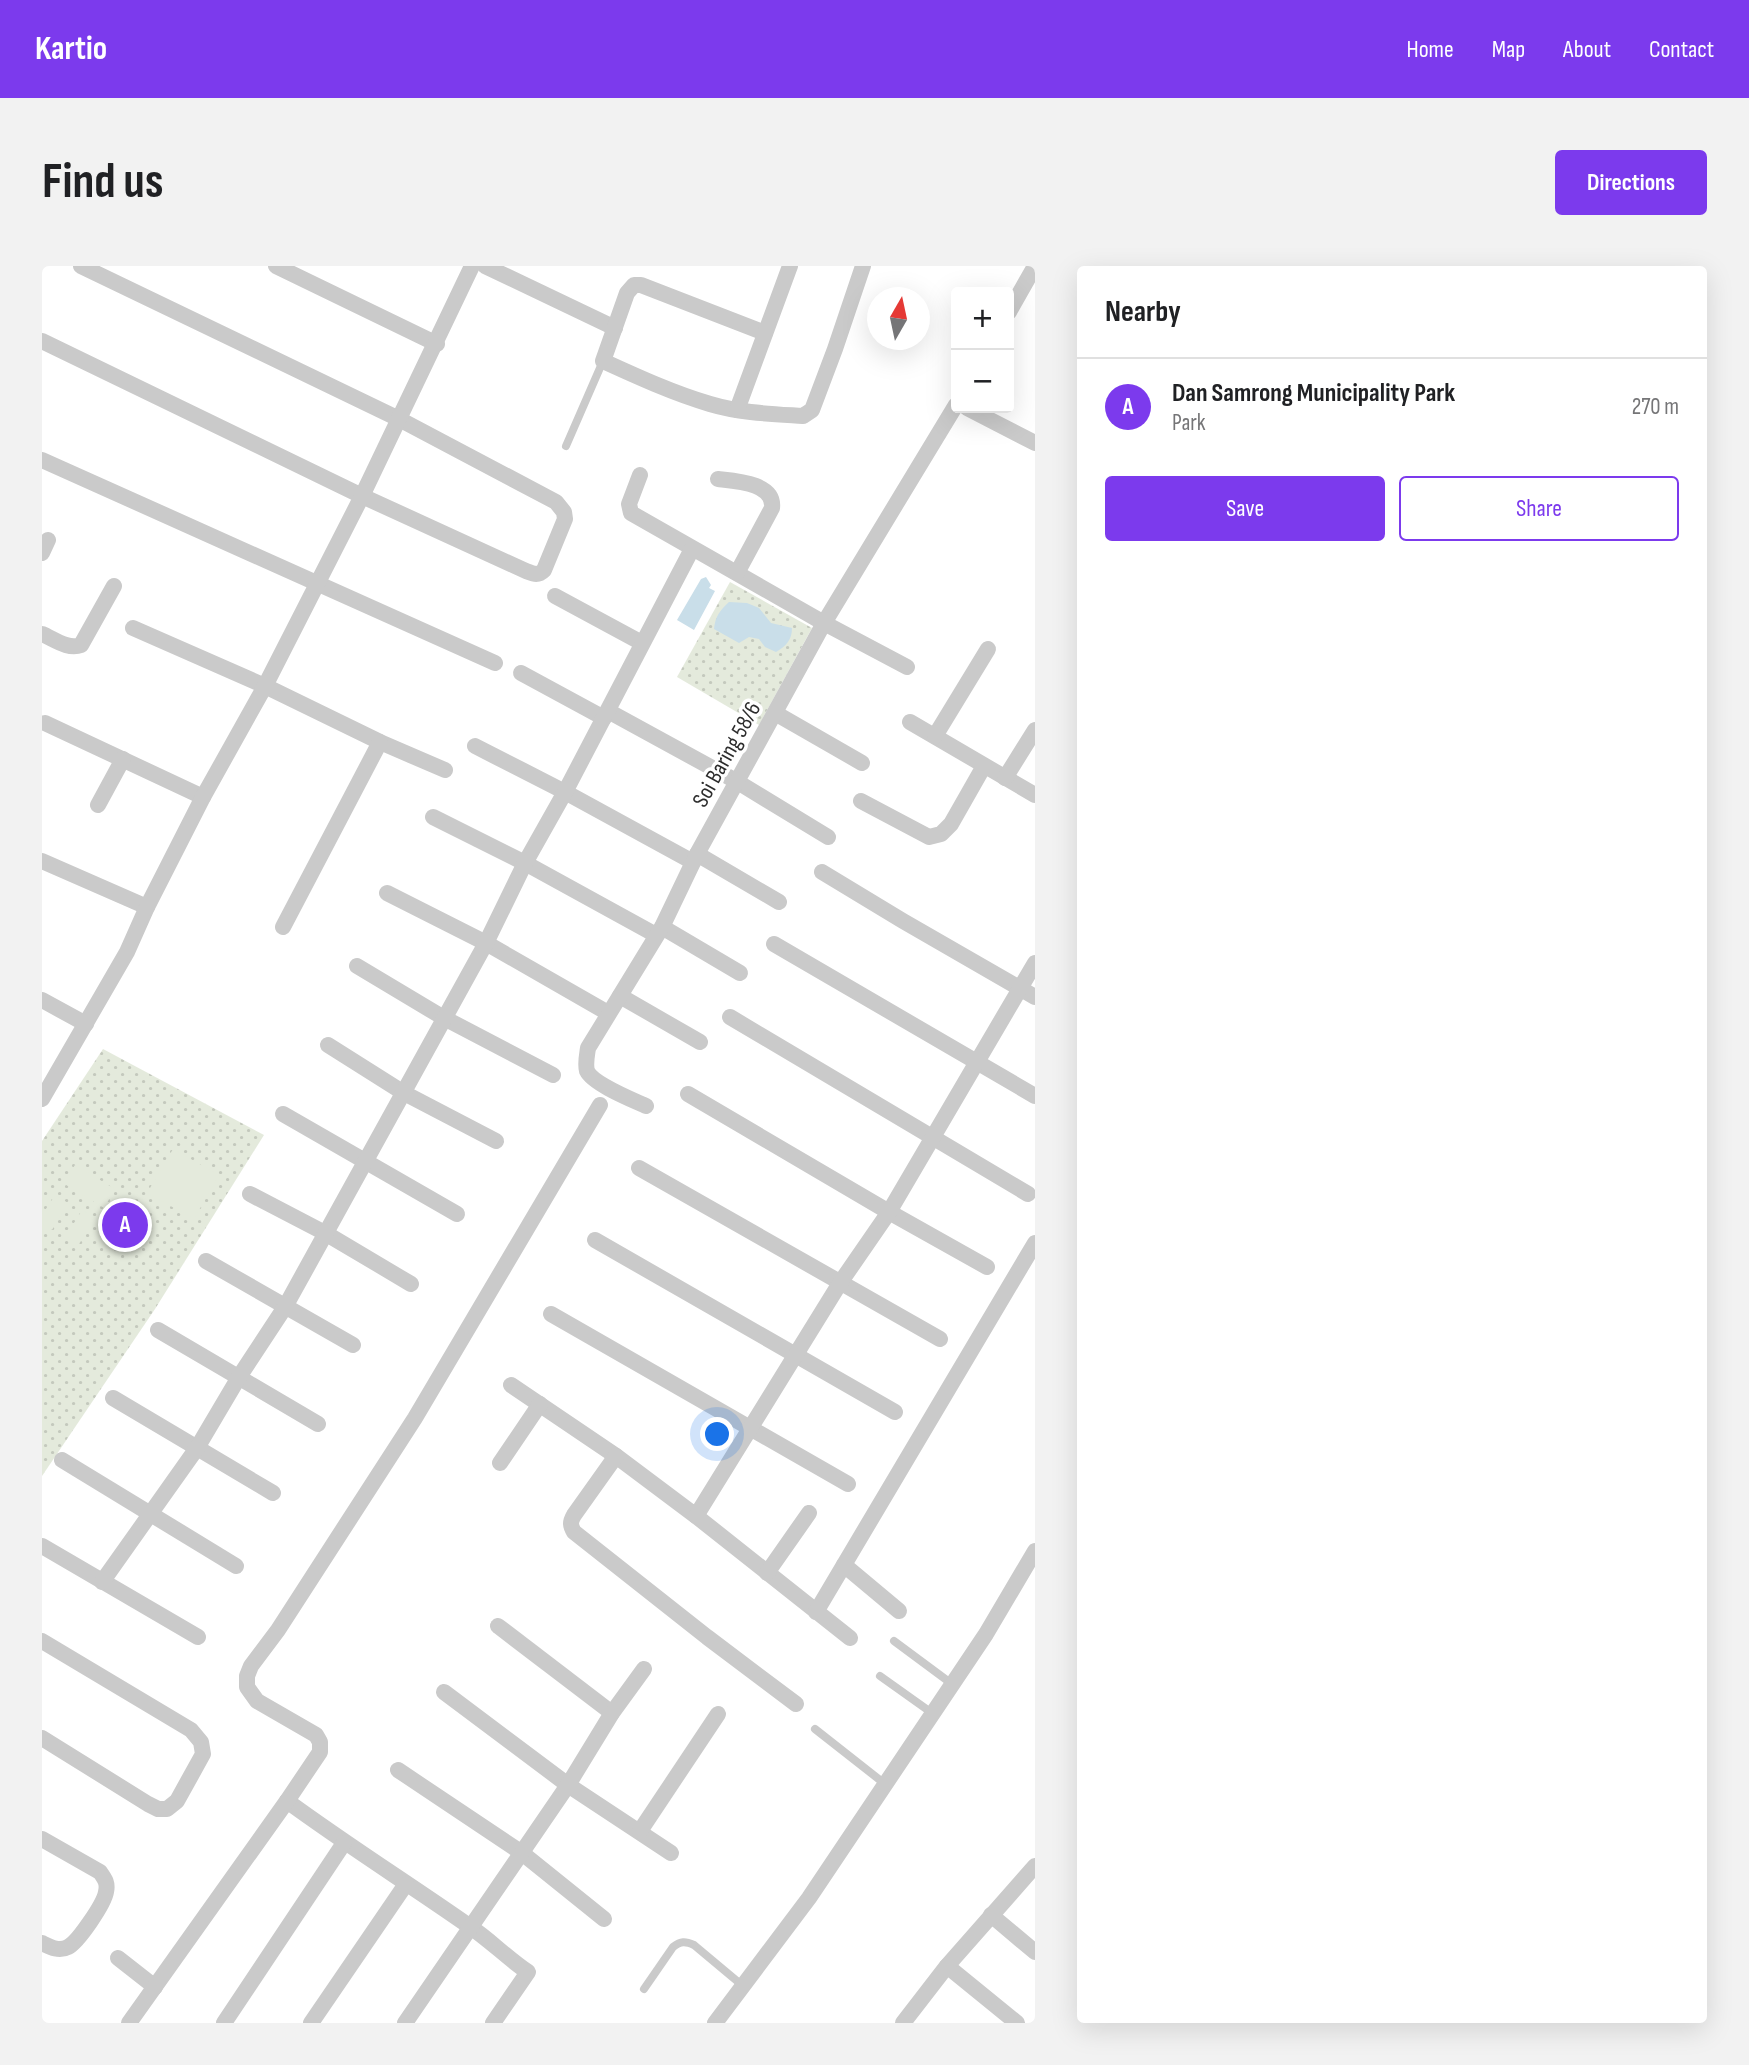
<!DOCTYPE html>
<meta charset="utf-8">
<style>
body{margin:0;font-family:"Sofia Sans Condensed",sans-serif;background:#f2f2f2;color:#202124}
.controls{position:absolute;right:21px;top:21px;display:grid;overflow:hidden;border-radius:7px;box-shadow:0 7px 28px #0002}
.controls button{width:63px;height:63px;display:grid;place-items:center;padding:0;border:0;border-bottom:2px solid #e0e0e0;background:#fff;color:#202124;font:35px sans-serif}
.compass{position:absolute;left:825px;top:21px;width:63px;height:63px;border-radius:50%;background:#fff;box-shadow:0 7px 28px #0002;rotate:9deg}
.you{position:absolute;left:676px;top:1169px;width:24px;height:24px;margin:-18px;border:5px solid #fff;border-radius:50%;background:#1a73e8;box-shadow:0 0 0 10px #1a73e833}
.badge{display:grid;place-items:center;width:46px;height:46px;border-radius:50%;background:#7c3aed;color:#fff;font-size:23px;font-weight:700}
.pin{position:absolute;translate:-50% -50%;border:4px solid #fff;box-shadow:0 2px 7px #0006}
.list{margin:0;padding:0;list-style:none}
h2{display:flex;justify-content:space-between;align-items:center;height:91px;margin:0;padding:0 28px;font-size:30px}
h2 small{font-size:23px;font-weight:400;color:#757577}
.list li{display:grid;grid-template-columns:46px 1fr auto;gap:21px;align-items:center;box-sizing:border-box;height:98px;padding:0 28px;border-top:2px solid #e0e0e0}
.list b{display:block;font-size:26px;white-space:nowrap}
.list p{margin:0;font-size:23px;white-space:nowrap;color:#757577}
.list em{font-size:23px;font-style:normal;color:#757577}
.actions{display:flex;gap:14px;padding:21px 28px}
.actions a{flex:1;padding:16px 0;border:2px solid #7c3aed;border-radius:7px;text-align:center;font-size:24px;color:#7c3aed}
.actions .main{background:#7c3aed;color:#fff}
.map{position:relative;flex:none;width:993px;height:1757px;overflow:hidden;border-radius:7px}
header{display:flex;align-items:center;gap:42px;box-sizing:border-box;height:98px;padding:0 35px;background:#7c3aed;color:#fff}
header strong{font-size:33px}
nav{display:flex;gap:38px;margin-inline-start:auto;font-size:24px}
.intro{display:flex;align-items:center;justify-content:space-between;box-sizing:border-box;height:168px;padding:0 42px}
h1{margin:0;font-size:49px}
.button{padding:18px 32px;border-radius:7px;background:#7c3aed;color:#fff;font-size:24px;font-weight:700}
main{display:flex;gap:42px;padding:0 42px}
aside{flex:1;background:#fff;border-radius:7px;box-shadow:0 7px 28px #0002}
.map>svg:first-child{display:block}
.park{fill:url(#park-dots)}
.pitch{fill:#e4eadc}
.water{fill:#c9dee9}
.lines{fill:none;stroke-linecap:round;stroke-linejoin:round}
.service{stroke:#cacaca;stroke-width:8}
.minor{stroke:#cacaca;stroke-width:16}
.labels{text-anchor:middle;stroke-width:7;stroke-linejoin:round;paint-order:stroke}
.street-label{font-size:23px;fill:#2d2d2d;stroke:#fff}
</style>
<header>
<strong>Kartio</strong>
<nav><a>Home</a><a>Map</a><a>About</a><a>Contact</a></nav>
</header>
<div class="intro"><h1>Find us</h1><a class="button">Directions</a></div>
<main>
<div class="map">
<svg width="993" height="1757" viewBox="0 0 993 1757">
<defs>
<pattern id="park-dots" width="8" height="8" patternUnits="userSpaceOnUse" patternTransform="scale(1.75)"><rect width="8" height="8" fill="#e4eadc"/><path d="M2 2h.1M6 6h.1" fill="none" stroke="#c4c9bd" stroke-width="1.8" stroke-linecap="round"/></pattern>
</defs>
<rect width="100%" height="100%" fill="#fff"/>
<!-- park -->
<g class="park">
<path d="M 688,316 L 770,362 L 717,459 L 635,411 Z"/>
<path d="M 61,783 L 222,869 L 113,1043 L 0,1210 L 0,875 Z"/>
</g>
<!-- pitch -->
<g class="pitch">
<path d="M 131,883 L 177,909 L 152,953 L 105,927 Z"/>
<path d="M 33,899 L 73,923 L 62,942 L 21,917 Z"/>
<path d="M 13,929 L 26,937 L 10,964 L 0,957 L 0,949 Z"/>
<path d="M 40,944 L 54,952 L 37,978 L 24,970 Z"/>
</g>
<!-- water -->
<g class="water">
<path d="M 664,311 L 669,319 L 667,322 L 673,325 L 652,364 L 635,354 L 659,313 Z"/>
<path d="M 687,336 L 705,337 L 717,342 L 729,357 L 750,362 C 750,374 744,380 734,386 L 723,381 L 717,373 L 707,371 L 697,377 L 672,363 C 673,351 678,344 687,336 Z"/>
</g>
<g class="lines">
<!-- service -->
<g class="service">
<path d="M 524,180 L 561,95"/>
<path d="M 852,1375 L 910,1418"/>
<path d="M 838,1410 L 890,1447"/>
<path d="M 773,1463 L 843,1518"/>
<path d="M 602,1723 L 631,1681 C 639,1675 643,1675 652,1679 L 701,1720"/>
</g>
<!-- minor -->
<g class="minor">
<path d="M 234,0 L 395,78"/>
<path d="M 443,0 L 573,62"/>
<path d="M 967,46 L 993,0"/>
<path d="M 723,67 L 599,19 L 592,19 L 585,27 L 561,95 C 596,111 631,127 668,138 C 698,147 730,148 761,150 L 770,144 L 793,83 L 821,0"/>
<path d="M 0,75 L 320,230 L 484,305 C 492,308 496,310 502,304 L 523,253 L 522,246 L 514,236 L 357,153 L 39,0"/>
<path d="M 925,142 L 993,177"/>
<path d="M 695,144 L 748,0"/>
<path d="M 0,194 L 453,397"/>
<path d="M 598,209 L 587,238 L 589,247 L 782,357 L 865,401"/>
<path d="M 676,213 C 694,215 733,217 730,242 L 695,307"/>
<path d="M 0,287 L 6,274"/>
<path d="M 513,330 L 600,377"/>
<path d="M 91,362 L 223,420 L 338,476 L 403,504"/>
<path d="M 0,368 C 12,373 26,384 39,379 L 72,320"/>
<path d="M 479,407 L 562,452"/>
<path d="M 566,445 L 694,515 L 786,571"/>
<path d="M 733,447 L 820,497"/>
<path d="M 868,456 L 993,529"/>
<path d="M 3,457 L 161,531"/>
<path d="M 893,470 L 946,383"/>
<path d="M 433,480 L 523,526 L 651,596"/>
<path d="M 963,512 L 993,464"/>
<path d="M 819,535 L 887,571 L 899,568 L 909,558 L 942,500"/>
<path d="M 56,539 L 81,493"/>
<path d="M 391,551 L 483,597 L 614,669"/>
<path d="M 655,588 L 737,636"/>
<path d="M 0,595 L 105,641"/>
<path d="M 780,606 L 861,655 L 993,731"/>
<path d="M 345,627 L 444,677 L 566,747"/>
<path d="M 241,661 L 338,476"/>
<path d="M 620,661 L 698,707"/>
<path d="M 732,678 L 993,830"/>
<path d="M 315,700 L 402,752 L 511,809"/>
<path d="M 578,730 L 658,776"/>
<path d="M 0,734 L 44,758"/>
<path d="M 688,751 L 986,928"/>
<path d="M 286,779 L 362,827 L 454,875"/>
<path d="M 646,828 L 847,946 L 945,1001"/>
<path d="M 0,833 L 85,686 L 105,641 L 161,531 L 223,420 L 320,230 L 430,0"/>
<path d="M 604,840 C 591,834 551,818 545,805 C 543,798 545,789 546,782 L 620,661 L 655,588 L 782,357 L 914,139"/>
<path d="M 241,848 L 415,948"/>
<path d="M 597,902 L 898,1073"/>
<path d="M 208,928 L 283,967 L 369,1018"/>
<path d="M 553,974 L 853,1146"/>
<path d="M 164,995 L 311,1079"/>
<path d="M 509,1048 L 806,1218"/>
<path d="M 116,1064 L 276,1158"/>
<path d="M 469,1119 L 574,1190 L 654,1250 L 798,1017 L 847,946 L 993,697"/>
<path d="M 71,1132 L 231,1227"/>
<path d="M 574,1190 L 532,1249 C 528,1256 528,1259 532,1266 L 665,1371 L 754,1438"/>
<path d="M 20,1194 L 194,1300"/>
<path d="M 458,1197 L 498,1138"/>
<path d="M 654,1250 L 808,1372"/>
<path d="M 0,1280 L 156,1371"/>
<path d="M 802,1299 L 857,1345"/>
<path d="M 725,1307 L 767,1247"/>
<path d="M 60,1316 L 155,1182 L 197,1111 L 243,1041 L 444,677 L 483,597 L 523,526 L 650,283"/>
<path d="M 774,1346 L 993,977"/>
<path d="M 456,1360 L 570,1447"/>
<path d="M 0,1375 L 149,1464 L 159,1476 L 161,1488 L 135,1535 L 125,1543 L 116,1543 L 106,1538 L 0,1472"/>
<path d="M 402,1426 L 526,1519 L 629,1587"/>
<path d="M 356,1504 L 480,1587 L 562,1653"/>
<path d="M 245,1535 C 305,1579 367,1618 427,1660 C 448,1674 465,1692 486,1706 L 451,1757"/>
<path d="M 598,1565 L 676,1448"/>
<path d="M 0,1573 L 58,1606 C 63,1613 66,1617 64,1626 C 62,1638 36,1676 26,1681 C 17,1686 8,1681 0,1677"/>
<path d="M 949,1649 L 993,1686"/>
<path d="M 76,1692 L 113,1721"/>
<path d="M 905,1700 L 975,1757"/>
<path d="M 87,1757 L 245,1535 L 278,1486 L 278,1476 L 274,1469 L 215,1435 L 205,1421 L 205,1410 L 209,1400 L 236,1364 L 373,1152 L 558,839"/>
<path d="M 182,1757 L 302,1577"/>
<path d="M 269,1757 L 364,1618"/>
<path d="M 363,1757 L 526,1519 L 570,1447 L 602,1403"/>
<path d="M 673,1757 L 767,1632 L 944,1368 L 993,1285"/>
<path d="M 861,1757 L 905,1700 L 993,1600"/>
</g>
</g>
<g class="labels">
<!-- street labels -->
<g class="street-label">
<text transform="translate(684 488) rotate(-61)" y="8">Soi Baring 58/6</text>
</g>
</g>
</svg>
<div class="controls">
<button>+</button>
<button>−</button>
</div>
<svg class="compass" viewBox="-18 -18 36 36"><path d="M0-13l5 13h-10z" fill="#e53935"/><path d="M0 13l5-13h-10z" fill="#757577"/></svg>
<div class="you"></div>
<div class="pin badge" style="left:83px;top:959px">A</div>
</div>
<aside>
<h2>Nearby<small></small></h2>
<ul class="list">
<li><span class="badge">A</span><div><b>Dan Samrong Municipality Park</b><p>Park</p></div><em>270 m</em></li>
</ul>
<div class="actions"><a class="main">Save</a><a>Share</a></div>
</aside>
</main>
